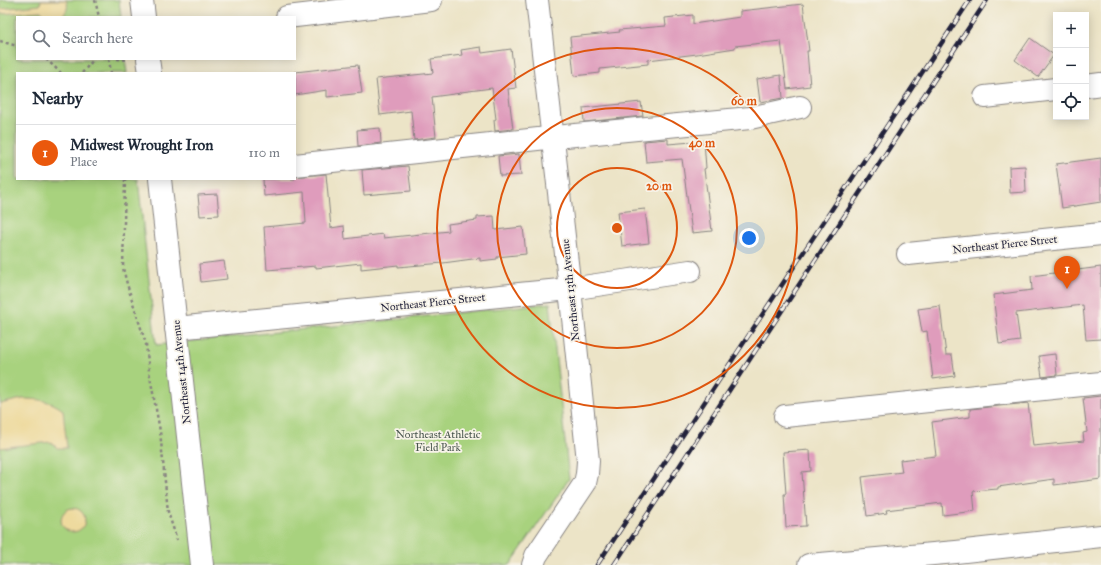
<!DOCTYPE html>
<meta charset="utf-8">
<style>
body{margin:0;font-family:"IM FELL Great Primer",serif;background:#f2f2f3;color:#1f2937}
.controls{position:absolute;right:12px;top:12px;display:grid;overflow:hidden;border-radius:0px;box-shadow:0 2px 10px #0003}
.controls button{width:36px;height:36px;display:grid;place-items:center;padding:0;border:0;border-bottom:1px solid #e0e1e3;background:#fff;color:#1f2937;font:20px sans-serif}
.you{position:absolute;left:749px;top:238px;width:14px;height:14px;margin:-10px;border:3px solid #fff;border-radius:50%;background:#1a73e8;box-shadow:0 0 0 6px #1a73e833}
.badge{display:grid;place-items:center;width:26px;height:26px;border-radius:50%;background:#ea580c;color:#fff;font-size:13px;font-weight:700}
.pin{position:absolute;translate:-50% -33px;filter:drop-shadow(0 1px 2px #0008)}
.pin::after{content:'';position:absolute;top:21px;width:14px;height:12px;background:inherit;clip-path:polygon(0 0,100% 0,50% 100%)}
.list{margin:0;padding:0;list-style:none}
h2{display:flex;justify-content:space-between;align-items:center;height:52px;margin:0;padding:0 16px;font-size:17px}
h2 small{font-size:13px;font-weight:400;color:#747a83}
.list li{display:grid;grid-template-columns:26px 1fr auto;gap:12px;align-items:center;box-sizing:border-box;height:56px;padding:0 16px;border-top:1px solid #e0e1e3}
.list b{display:block;font-size:15px;white-space:nowrap}
.list p{margin:0;font-size:13px;white-space:nowrap;color:#747a83}
.list em{font-size:13px;font-style:normal;color:#747a83}
.icon{flex:none;width:22px;height:22px;fill:none;stroke:currentColor;stroke-width:2;stroke-linecap:round;stroke-linejoin:round}
.map{position:relative;flex:none;width:1101px;height:565px;overflow:hidden}
.search{position:absolute;background:#fff;box-shadow:0 2px 10px #0003;left:16px;top:16px;width:280px;height:44px;display:flex;align-items:center;gap:10px;box-sizing:border-box;padding:0 14px;border-radius:0px;color:#747a83;font-size:15px}
.panel{position:absolute;background:#fff;box-shadow:0 2px 10px #0003;left:16px;top:72px;width:280px;height:108px;border-radius:0px}
.map>svg:first-child{display:block}
.green{fill:#a8d27e;stroke:#657a5c}
.sand{fill:#eeda9e;stroke:#887e6c}
.building{fill:#df9cbc}
.lines{fill:none;stroke-linecap:round;stroke-linejoin:round}
.minor-casing{stroke:#878381;stroke-width:24}
.path{stroke:#878381;stroke-width:2.5;stroke-dasharray:3 3;stroke-linecap:butt}
.minor{stroke:#fff;stroke-width:22}
.rail-casing{stroke:#22223b;stroke-width:4.5}
.rail{stroke:#f7f3e8;stroke-width:3;stroke-dasharray:9;stroke-linecap:butt}
.ring{fill:none;stroke:#de560e;stroke-width:2}
.labels{text-anchor:middle;stroke-width:3.5;stroke-linejoin:round;paint-order:stroke}
.street-label{font-size:11px;fill:#22223b;stroke:#f7f3e8}
.park-label{font-size:11px;fill:#4a574f;stroke:#f7f3e8}
.centre{fill:#de560e;stroke:#f7f3e8;stroke-width:2}
.ring-label{font-size:12px;text-anchor:middle;font-weight:bold;fill:#de560e;stroke:#f7f3e8;stroke-width:3.5;stroke-linejoin:round;paint-order:stroke}
</style>
<div class="map">
<svg width="1101" height="565" viewBox="0 0 1101 565">
<rect width="100%" height="100%" fill="#f7f3e8"/>
<filter id="ink" filterUnits="userSpaceOnUse"><feTurbulence type="fractalNoise" baseFrequency=".025" numOctaves="2"/><feDisplacementMap in="SourceGraphic" scale="8" xChannelSelector="R" yChannelSelector="G"/><feConvolveMatrix kernelMatrix="1 2 1 2 8 2 1 2 1" color-interpolation-filters="sRGB"/></filter>
<filter id="wash" filterUnits="userSpaceOnUse"><feTurbulence type="fractalNoise" baseFrequency=".012" numOctaves="4" result="noise"/><feDisplacementMap in="SourceGraphic" scale="16" xChannelSelector="R" yChannelSelector="G"/><feGaussianBlur stdDeviation="0.9" result="paint"/><feColorMatrix in="noise" values="0 0 0 0 0 0 0 0 0 0 0 0 0 0 0 0 0 1.4 0 .05"/><feComposite in="paint" operator="in"/></filter>
<g filter="url(#wash)">
<rect width="100%" height="100%" fill="#ece4c7"/>
<!-- green -->
<path class="green" d="M 0,0 L 119,0 L 121,17 L 17,17 L 17,59 L 125,59 L 127,73 L 17,73 L 17,179 L 138,179 L 156,345 L 550,303 L 569,479 L 510,565 L 0,565 Z"/>
<!-- sand -->
<g class="sand">
<path d="M 41,0 L 66,0 C 69,7 67,11 62,17 L 45,17 L 41,11 L 0,14 L 0,9 L 40,5 Z"/>
<path d="M 22,399 C 38,399 50,400 63,410 L 67,448 L 57,448 L 51,442 L 0,448 L 0,404 Z"/>
<circle cx="73" cy="520" r="12"/>
</g>
<g id="blocks">
<!-- building -->
<g class="building">
<path d="M 803,4 L 809,51 L 807,51 L 810,86 L 787,89 L 781,41 L 735,46 L 735,48 L 697,54 L 648,60 L 648,64 L 600,69 L 600,73 L 574,76 L 570,37 L 620,32 L 619,30 L 666,26 L 665,18 L 693,15 L 693,24 L 740,17 L 740,11 Z"/>
<path d="M 1030,38 L 1054,55 L 1038,77 L 1015,60 Z"/>
<path d="M 481,47 L 482,53 L 511,49 L 516,88 L 508,89 L 513,129 L 495,131 L 494,120 L 496,119 L 492,88 L 461,92 L 461,93 L 432,97 L 436,137 L 414,140 L 411,111 L 380,115 L 376,79 L 433,73 L 431,59 L 462,55 L 461,50 Z"/>
<path d="M 358,65 L 362,93 L 327,97 L 327,90 L 295,95 L 295,72 Z"/>
<path d="M 781,75 L 783,98 L 760,102 L 757,79 Z"/>
<path d="M 641,102 L 643,116 L 584,122 L 583,108 Z"/>
<path d="M 380,128 L 381,143 L 358,146 L 357,130 Z"/>
<path d="M 668,139 L 668,144 L 704,141 L 706,168 L 704,169 L 712,231 L 692,233 L 682,159 L 646,162 L 644,141 Z"/>
<path d="M 519,154 L 521,175 L 500,176 L 498,156 Z"/>
<path d="M 1101,158 L 1101,202 L 1062,208 L 1056,164 Z"/>
<path d="M 408,166 L 411,191 L 364,195 L 362,170 Z"/>
<path d="M 1025,166 L 1026,192 L 1010,193 L 1009,167 Z"/>
<path d="M 326,174 L 331,228 L 344,226 L 345,239 L 383,234 L 384,238 L 449,231 L 448,224 L 477,220 L 477,217 L 494,216 L 495,230 L 523,227 L 526,254 L 497,257 L 497,259 L 480,261 L 480,258 L 443,263 L 398,267 L 398,265 L 361,269 L 361,263 L 316,268 L 316,266 L 267,270 L 264,227 L 306,223 L 304,192 L 264,196 L 263,179 L 295,179 L 295,177 Z"/>
<path d="M 217,194 L 219,215 L 200,216 L 198,195 Z"/>
<path d="M 645,209 L 649,243 L 622,246 L 618,212 Z"/>
<path d="M 224,261 L 227,279 L 201,282 L 199,264 Z"/>
<path d="M 1101,267 L 1101,339 L 1086,340 L 1083,305 L 1016,313 L 1020,341 L 999,344 L 993,295 L 1032,290 L 1031,276 Z"/>
<path d="M 940,306 L 946,355 L 952,355 L 955,376 L 933,379 L 927,331 L 922,332 L 918,309 Z"/>
<path d="M 1055,354 L 1057,375 L 1042,377 L 1039,356 Z"/>
<path d="M 1101,396 L 1101,479 L 1054,485 L 1054,479 L 998,487 L 998,489 L 973,491 L 975,511 L 943,515 L 942,503 L 886,510 L 887,513 L 867,516 L 862,477 L 902,472 L 900,460 L 936,456 L 932,422 L 970,417 L 970,409 L 1028,403 L 1033,446 L 1084,441 L 1083,433 L 1087,432 L 1083,398 Z"/>
<path d="M 810,450 L 811,471 L 802,472 L 806,526 L 786,527 L 784,494 L 786,494 L 783,452 Z"/>
</g>
</g>
</g>
<g filter="url(#ink)">
<use href="#blocks" fill-opacity="0" stroke="#878381" stroke-width="1"/>
<g class="lines">
<!-- minor casing -->
<g class="minor-casing">
<g id="minor">
<path d="M 142,0 L 144,17"/>
<path d="M 287,17 L 431,0"/>
<path d="M 148,59 L 150,73"/>
<path d="M 1086,86 L 1101,84"/>
<path d="M 985,97 L 1056,89"/>
<path d="M 295,165 L 575,135 L 750,118 L 800,107"/>
<path d="M 160,179 L 202,565"/>
<path d="M 908,254 L 1101,234"/>
<path d="M 176,328 L 570,289 L 690,271"/>
<path d="M 785,416 L 1101,383"/>
<path d="M 533,565 L 536,556 L 585,483 L 587,474 L 588,461 L 570,289 L 537,0"/>
<path d="M 809,565 L 956,552 L 1101,536"/>
</g>
</g>
<!-- path -->
<g class="path">
<path d="M 95,0 L 99,17"/>
<path d="M 0,41 L 17,46"/>
<path d="M 46,59 L 61,73"/>
<path d="M 109,59 L 111,73"/>
<path d="M 117,59 L 127,60"/>
<path d="M 82,73 L 94,59"/>
<path d="M 125,179 L 123,268 L 127,284 L 146,344 L 149,371 L 160,431 L 168,512 L 177,540"/>
</g>
<!-- minor -->
<use href="#minor" class="minor"/>
<!-- rail casing -->
<g class="rail-casing">
<g id="rail">
<path d="M 597,565 L 970,0"/>
<path d="M 614,565 L 987,0"/>
</g>
</g>
<!-- rail -->
<use href="#rail" class="rail"/>
</g>
</g>
<!-- distance rings -->
<g class="ring">
<circle cx="617" cy="228" r="60"/>
<circle cx="617" cy="228" r="120"/>
<circle cx="617" cy="228" r="180"/>
</g>
<g class="labels">
<!-- street labels -->
<g class="street-label">
<text transform="translate(1005 244) rotate(-6)" y="4">Northeast Pierce Street</text>
<text transform="translate(570 290) rotate(-96)" y="4">Northeast 13th Avenue</text>
<text transform="translate(433 302) rotate(-6)" y="4">Northeast Pierce Street</text>
<text transform="translate(181 372) rotate(-96)" y="4">Northeast 14th Avenue</text>
</g>
<!-- park labels -->
<g class="park-label">
<text x="438" y="438">Northeast Athletic<tspan x="438" dy="13">Field Park</tspan></text>
</g>
</g>
<circle cx="617" cy="228" r="6" class="centre"/>
<g class="ring-label">
<text x="744" y="105">60 m</text>
<text x="702" y="147">40 m</text>
<text x="659" y="190">20 m</text>
</g>
</svg>
<div class="controls">
<button>+</button>
<button>−</button>
<button><svg class="icon" aria-label="locate" viewBox="0 0 24 24"><circle cx="12" cy="12" r="6"/><path d="M12 2v4M12 18v4M2 12h4M18 12h4"/></svg></button>
</div>
<div class="you"></div>
<div class="pin badge" style="left:1067px;top:289px">1</div>
<div class="search"><svg class="icon" aria-label="search" viewBox="0 0 24 24"><circle cx="10" cy="10" r="6"/><path d="M15 15l6 6"/></svg>Search here</div>
<section class="panel">
<h2>Nearby<small></small></h2>
<ul class="list">
<li><span class="badge">1</span><div><b>Midwest Wrought Iron</b><p>Place</p></div><em>110 m</em></li>
</ul>
</section>
</div>
